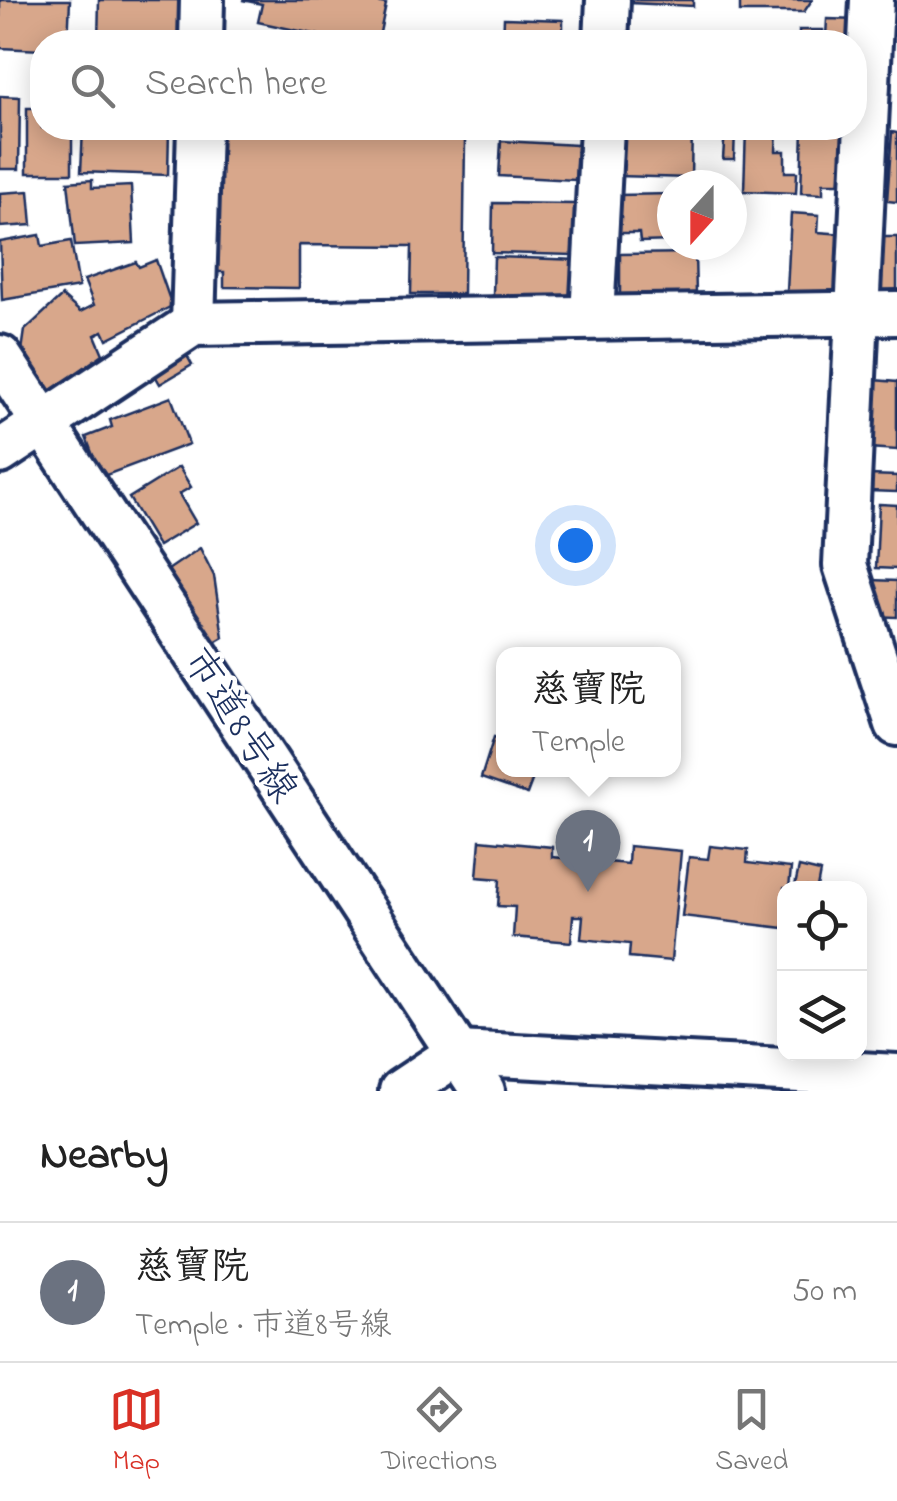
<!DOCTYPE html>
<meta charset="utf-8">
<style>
body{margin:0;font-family:"Indie Flower","Klee One",sans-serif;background:#f2f2f2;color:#222}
.controls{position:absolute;right:30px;bottom:30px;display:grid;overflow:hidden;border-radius:20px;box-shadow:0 5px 25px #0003}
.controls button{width:90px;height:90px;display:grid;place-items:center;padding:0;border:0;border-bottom:2px solid #e0e0e0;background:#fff;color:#222;font:50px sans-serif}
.compass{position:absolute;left:657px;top:170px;width:90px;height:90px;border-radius:50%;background:#fff;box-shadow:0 5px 25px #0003;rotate:201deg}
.you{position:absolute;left:575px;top:545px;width:35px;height:35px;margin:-25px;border:8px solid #fff;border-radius:50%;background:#1a73e8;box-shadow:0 0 0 15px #1a73e833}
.badge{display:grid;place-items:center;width:65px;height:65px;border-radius:50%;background:#d93025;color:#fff;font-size:32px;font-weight:700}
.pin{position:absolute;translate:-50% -82px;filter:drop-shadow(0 2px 5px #0008)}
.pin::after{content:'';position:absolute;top:52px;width:35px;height:30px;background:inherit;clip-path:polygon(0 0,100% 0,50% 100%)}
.popup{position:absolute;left:496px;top:647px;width:185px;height:130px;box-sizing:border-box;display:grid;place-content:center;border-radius:20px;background:#fff;filter:drop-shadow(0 2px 8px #0005);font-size:32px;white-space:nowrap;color:#767676}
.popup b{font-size:38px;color:#222}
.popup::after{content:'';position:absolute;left:50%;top:100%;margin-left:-20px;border:20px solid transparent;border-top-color:#fff}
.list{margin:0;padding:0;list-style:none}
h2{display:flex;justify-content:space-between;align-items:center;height:130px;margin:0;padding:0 40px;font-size:42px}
h2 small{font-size:32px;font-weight:400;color:#767676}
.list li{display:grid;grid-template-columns:65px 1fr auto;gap:30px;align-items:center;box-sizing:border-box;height:140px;padding:0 40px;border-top:2px solid #e0e0e0}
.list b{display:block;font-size:38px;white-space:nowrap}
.list p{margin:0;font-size:32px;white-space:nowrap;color:#767676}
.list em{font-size:32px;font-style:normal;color:#767676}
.icon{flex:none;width:55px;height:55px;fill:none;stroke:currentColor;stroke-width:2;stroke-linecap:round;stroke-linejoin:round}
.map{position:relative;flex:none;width:897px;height:1091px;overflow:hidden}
.search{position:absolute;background:#fff;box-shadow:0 5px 25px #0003;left:30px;right:30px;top:30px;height:110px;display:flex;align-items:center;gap:25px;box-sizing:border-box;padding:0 35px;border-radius:40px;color:#767676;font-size:38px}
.sheet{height:270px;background:#fff}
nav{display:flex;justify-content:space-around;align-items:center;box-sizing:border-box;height:140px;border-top:2px solid #e0e0e0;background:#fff;font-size:28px;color:#767676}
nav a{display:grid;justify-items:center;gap:5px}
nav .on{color:#d93025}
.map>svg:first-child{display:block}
.building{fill:#d8a78b;stroke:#1b2f5e;stroke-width:2.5}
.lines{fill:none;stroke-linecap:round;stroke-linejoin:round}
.minor-casing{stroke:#1b2f5e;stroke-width:50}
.minor{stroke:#fff;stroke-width:42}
.labels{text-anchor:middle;stroke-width:9;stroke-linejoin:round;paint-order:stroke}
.street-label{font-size:40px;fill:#1b2f5e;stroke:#fff}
</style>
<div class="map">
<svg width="897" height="1091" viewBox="0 0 897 1091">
<rect width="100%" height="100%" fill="#fff"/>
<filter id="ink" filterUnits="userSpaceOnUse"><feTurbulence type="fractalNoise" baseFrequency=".01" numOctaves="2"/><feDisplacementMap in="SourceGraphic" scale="20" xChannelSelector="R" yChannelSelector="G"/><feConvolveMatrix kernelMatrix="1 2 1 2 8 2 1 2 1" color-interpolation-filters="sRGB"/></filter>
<g filter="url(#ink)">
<!-- building -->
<g class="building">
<path d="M 0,0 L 70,0 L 68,42 L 42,42 L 42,50 L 0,48 Z"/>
<path d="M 99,0 L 179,0 L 178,42 L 98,42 Z"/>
<path d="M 242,0 L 367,0 L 386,4 L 378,42 L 351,42 L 258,22 L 262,4 Z"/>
<path d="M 630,0 L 693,0 L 693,6 L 630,3 Z"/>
<path d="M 740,0 L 812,0 L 804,12 L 740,12 Z"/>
<path d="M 504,18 L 563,20 L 563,35 L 589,36 L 589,42 L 503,42 Z"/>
<path d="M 827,19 L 858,20 L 858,38 L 826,37 Z"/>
<path d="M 799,30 L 823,30 L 824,42 L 799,42 Z"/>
<path d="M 0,96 L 20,97 L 19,169 L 0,169 Z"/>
<path d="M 27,108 L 42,108 L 42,128 L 72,128 L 72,173 L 27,173 Z"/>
<path d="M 83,128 L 169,128 L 168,175 L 81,172 Z"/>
<path d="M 371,128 L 441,128 L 440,138 L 465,139 L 463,294 L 411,294 L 412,246 L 299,245 L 299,288 L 224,287 L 224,272 L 207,272 L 208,130 L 371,132 Z"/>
<path d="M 640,128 L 692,128 L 691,178 L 618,176 L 619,133 L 639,133 Z"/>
<path d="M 725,128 L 735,128 L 734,159 L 723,159 Z"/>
<path d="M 746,128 L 777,128 L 776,151 L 785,151 L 785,172 L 797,172 L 796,193 L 744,191 Z"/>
<path d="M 803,128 L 850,128 L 849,183 L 823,183 L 823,194 L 801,193 Z"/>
<path d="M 892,132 L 897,133 L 897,202 L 887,201 Z"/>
<path d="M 501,141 L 577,145 L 575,180 L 499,176 Z"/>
<path d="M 92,180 L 92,188 L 131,186 L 134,243 L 75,246 L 68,182 Z"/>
<path d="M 29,191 L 32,225 L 0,227 L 0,193 Z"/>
<path d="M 672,194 L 672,241 L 640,242 L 639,233 L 618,233 L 618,195 Z"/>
<path d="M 493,203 L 575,204 L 574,255 L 492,253 Z"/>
<path d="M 791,213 L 819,215 L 818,232 L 844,234 L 840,295 L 787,292 Z"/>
<path d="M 40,235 L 42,246 L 71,241 L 79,287 L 2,300 L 0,242 Z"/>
<path d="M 881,237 L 897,237 L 897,295 L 880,295 Z"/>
<path d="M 695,253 L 696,295 L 620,296 L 620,254 Z"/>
<path d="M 494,257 L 578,260 L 576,299 L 493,296 Z"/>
<path d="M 156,260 L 172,306 L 107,339 L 103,331 L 95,335 L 103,354 L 49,393 L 22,351 L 25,330 L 62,296 L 80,312 L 94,305 L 84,280 L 136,262 L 139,267 Z"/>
<path d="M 185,352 L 192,365 L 160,384 L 152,370 Z"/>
<path d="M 874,380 L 897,382 L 897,450 L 869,448 Z"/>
<path d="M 171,397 L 189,444 L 101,477 L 86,437 L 112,427 L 110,420 Z"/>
<path d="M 179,467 L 191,487 L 179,494 L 196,523 L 158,546 L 129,498 Z"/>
<path d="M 869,475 L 897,476 L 897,492 L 868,491 Z"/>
<path d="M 879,504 L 897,505 L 897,569 L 876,568 Z"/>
<path d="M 200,548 L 214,576 L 223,637 L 213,643 L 165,572 Z"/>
<path d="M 870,580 L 897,581 L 897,617 L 873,616 Z"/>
<path d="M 494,737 L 503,740 L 503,770 L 536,770 L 527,794 L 481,778 Z"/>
<path d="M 480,840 L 552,847 L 552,857 L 628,864 L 629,846 L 681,851 L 671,961 L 629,957 L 630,944 L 581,939 L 583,916 L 573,916 L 571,942 L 513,937 L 515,907 L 498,906 L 500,879 L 477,877 Z"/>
<path d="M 710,846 L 748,850 L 747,863 L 791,868 L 789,888 L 784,888 L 784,928 L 682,916 L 689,857 L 708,859 Z"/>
<path d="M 799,867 L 820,872 L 817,888 L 795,886 Z"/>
</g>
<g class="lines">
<!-- minor casing -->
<g class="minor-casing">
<g id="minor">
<path d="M 872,0 L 845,565 L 897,724"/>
<path d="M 201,42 L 202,0"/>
<path d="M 606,42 L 608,0"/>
<path d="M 592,317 L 602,128"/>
<path d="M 193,324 L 199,128"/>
<path d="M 0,357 L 483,1091"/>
<path d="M 0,452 L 193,324 L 897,313"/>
<path d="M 401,1091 L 458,1053 L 897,1076"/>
</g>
</g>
<!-- minor -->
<use href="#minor" class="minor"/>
</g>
</g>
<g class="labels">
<!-- street labels -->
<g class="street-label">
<text transform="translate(242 724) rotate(57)" y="14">市道8号線</text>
</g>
</g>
</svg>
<div class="controls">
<button><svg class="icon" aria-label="locate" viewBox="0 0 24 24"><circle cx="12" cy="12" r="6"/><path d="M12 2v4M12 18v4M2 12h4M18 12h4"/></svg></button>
<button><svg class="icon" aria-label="layers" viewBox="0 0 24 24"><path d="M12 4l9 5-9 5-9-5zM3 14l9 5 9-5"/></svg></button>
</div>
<svg class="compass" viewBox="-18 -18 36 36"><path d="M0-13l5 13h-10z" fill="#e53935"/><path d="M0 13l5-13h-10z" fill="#767676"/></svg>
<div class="you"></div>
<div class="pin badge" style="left:588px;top:892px;background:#6b7280">1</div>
<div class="popup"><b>慈寶院</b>Temple</div>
<div class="search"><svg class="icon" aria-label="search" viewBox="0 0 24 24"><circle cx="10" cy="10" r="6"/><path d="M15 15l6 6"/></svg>Search here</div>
</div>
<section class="sheet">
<h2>Nearby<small></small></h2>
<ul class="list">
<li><span class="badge" style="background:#6b7280">1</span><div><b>慈寶院</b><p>Temple · 市道8号線</p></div><em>50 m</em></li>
</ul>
</section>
<nav>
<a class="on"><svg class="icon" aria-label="map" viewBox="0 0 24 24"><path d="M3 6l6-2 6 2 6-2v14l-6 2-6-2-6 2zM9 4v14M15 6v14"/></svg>Map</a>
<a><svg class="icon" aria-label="directions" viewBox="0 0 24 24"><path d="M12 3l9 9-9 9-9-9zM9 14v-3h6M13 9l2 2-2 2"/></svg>Directions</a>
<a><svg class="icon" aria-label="saved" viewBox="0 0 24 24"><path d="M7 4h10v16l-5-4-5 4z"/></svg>Saved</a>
</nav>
